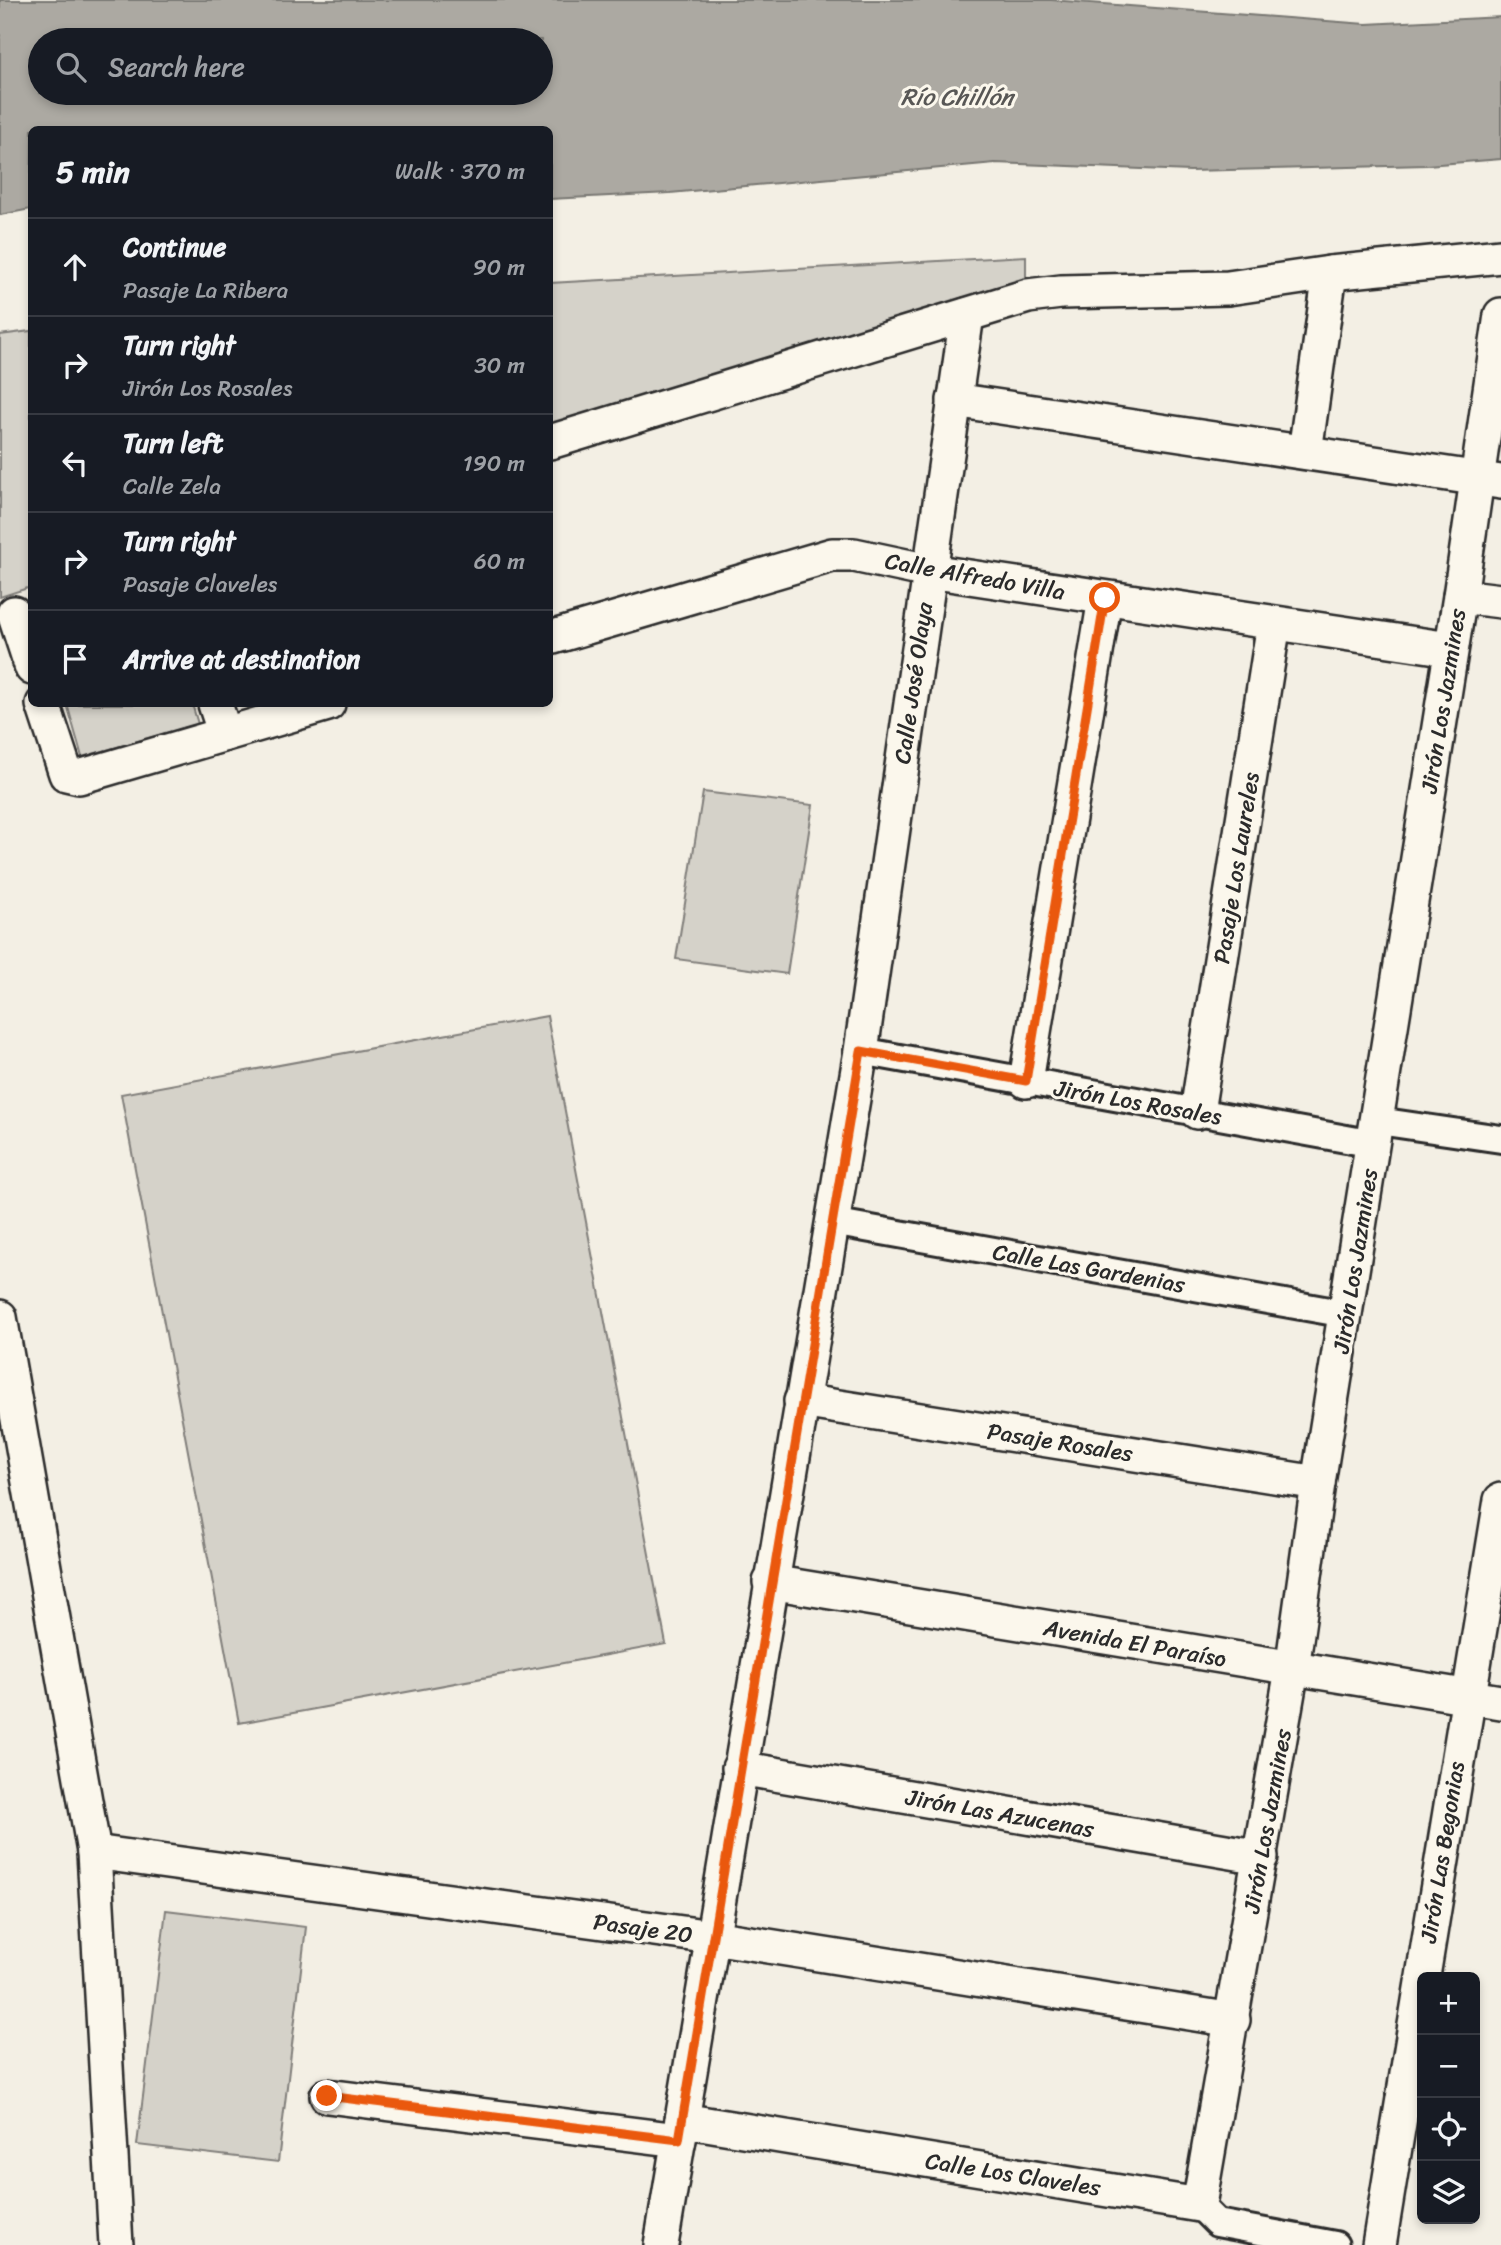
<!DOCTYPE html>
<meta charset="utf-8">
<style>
body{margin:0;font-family:Sriracha,sans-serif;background:#242831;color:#f1f3f6}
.controls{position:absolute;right:21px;bottom:21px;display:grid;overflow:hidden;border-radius:10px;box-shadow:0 4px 10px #0003}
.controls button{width:63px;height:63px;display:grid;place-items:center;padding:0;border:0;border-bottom:2px solid #363941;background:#171b24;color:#f1f3f6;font:35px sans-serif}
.stop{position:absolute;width:21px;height:21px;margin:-16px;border:5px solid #ea580c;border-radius:50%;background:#fff}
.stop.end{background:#ea580c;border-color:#fff;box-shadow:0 2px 7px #0008}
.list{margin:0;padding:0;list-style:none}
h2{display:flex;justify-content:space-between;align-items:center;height:91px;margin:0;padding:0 28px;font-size:30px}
h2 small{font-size:23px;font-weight:400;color:#9ea1a6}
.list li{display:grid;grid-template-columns:46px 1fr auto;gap:21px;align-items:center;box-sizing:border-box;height:98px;padding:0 28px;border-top:2px solid #363941}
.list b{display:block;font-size:26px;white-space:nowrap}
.list p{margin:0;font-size:23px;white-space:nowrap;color:#9ea1a6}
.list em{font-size:23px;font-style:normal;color:#9ea1a6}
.icon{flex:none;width:38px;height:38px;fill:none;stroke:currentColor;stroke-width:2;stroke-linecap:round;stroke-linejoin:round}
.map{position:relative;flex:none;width:1501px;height:2245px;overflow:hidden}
.search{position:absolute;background:#171b24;box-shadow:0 4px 10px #0003;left:28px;top:28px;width:525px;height:77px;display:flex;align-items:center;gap:18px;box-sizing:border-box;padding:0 24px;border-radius:38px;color:#9ea1a6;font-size:26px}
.panel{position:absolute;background:#171b24;box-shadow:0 4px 10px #0003;left:28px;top:126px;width:525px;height:581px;border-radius:10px}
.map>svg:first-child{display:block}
.green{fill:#d5d2c9;stroke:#807e7a;stroke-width:2}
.water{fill:#aca9a2;stroke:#787772;stroke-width:2;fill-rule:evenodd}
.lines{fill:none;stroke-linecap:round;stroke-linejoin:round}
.pedestrian-casing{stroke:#2b2b2b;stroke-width:32}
.minor-casing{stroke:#2b2b2b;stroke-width:38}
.pedestrian{stroke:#fbf7ec;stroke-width:26}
.minor{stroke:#fbf7ec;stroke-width:33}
.route{stroke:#ea580c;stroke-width:9}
.labels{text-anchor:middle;stroke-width:6;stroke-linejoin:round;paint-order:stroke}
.street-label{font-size:23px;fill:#2b2b2b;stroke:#fbf7ec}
.water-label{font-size:24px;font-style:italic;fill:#585755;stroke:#fbf7ec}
</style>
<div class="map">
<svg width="1501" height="2245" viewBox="0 0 1501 2245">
<rect width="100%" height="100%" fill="#f3efe4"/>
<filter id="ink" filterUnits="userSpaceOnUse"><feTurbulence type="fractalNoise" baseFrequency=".0143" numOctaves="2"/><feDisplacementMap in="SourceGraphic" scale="14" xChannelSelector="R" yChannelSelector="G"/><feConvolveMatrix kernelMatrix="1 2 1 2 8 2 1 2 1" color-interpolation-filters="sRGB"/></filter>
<g filter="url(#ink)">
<!-- green -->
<g class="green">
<path d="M 1026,256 L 1026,283 L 550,429 L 550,283 Z"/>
<path d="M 31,331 L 31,587 L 0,597 L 0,335 Z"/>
<path d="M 67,704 L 192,704 L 198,724 L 82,757 Z"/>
<path d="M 703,792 L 813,805 L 787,974 L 676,959 Z"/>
<path d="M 547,1016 L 666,1644 L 239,1723 L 121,1094 Z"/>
<path d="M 166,1910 L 306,1927 L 278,2162 L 137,2145 Z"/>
</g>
<!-- water -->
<path class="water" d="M 0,0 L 1051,0 L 1366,24 L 1501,17 L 1501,159 L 1427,165 L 1190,171 L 995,163 L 670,193 L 550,199 L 550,130 L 32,130 L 31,209 L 0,215 ZM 40,40 L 541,40 L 541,93 L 40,93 Z"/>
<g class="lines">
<!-- pedestrian casing -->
<g class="pedestrian-casing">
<g id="pedestrian">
<path d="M 861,1051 L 1374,1144"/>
<path d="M 1378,1121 L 1501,1139"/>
<path d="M 832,1222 L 1346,1314"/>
<path d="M 1199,2205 L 1217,2223 L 1335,2245"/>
</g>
</g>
<!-- minor casing -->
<g class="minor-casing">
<g id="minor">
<path d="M 954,400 L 1501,482"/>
<path d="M 550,442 L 1028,296 L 1061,292 L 1228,288 L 1330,273 L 1501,256"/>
<path d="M 1305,452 L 1330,273"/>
<path d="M 1460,596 L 1501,601"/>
<path d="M 14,613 L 32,668"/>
<path d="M 550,638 L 832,555 L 854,555 L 929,571 L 1450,649"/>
<path d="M 43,704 L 66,774 L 79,777 L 328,704"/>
<path d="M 215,704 L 225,734"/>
<path d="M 1026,1081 L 1105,598"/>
<path d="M 1197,1112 L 1274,623"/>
<path d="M 0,1317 L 94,1852 L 116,2245"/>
<path d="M 801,1401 L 1318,1483"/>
<path d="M 770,1582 L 1501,1702"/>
<path d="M 739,1768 L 1261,1857"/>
<path d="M 94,1852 L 712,1937 L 1233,2020"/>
<path d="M 327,2096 L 679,2140"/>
<path d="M 682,2120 L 1199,2205 L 1292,1669 L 1318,1483 L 1460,596 L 1501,315"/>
<path d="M 661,2245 L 861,1051 L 967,315"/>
<path d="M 1379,2245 L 1501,1500"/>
</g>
</g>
<!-- pedestrian -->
<use href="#pedestrian" class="pedestrian"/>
<!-- minor -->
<use href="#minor" class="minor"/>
</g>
</g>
<g class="lines" filter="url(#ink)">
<!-- route -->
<path class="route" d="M 327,2096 L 679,2140 L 861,1051 L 1026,1081 L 1105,598"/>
</g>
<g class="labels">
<!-- street labels -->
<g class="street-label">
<text transform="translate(975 576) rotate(10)" y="8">Calle Alfredo Villa</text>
<text transform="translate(913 683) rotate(-82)" y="8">Calle José Olaya</text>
<text transform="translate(1443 701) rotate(-81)" y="8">Jirón Los Jazmines</text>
<text transform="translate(1236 868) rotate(-81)" y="8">Pasaje Los Laureles</text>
<text transform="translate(1138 1102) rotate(10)" y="8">Jirón Los Rosales</text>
<text transform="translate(1355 1261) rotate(-81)" y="8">Jirón Los Jazmines</text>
<text transform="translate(1089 1268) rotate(10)" y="8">Calle Las Gardenias</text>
<text transform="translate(1060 1442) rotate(9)" y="8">Pasaje Rosales</text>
<text transform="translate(1135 1643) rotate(10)" y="8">Avenida El Paraíso</text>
<text transform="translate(1000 1813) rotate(10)" y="8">Jirón Las Azucenas</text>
<text transform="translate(1267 1821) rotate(-80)" y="8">Jirón Los Jazmines</text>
<text transform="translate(1442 1852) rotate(-81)" y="8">Jirón Las Begonias</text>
<text transform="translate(643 1928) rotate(8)" y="8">Pasaje 20</text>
<text transform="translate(1013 2174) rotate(9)" y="8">Calle Los Claveles</text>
</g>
<!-- water labels -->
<g class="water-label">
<text x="957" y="105">Río Chillón</text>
</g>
</g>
</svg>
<div class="controls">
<button>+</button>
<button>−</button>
<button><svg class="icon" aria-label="locate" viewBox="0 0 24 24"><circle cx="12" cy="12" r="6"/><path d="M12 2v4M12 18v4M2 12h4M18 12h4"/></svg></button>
<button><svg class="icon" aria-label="layers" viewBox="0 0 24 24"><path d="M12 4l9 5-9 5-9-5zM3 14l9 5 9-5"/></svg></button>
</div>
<div class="stop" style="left:1105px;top:598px"></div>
<div class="stop end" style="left:327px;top:2096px"></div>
<div class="search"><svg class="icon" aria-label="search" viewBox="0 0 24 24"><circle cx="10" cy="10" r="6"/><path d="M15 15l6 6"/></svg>Search here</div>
<section class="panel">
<h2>5 min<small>Walk · 370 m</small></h2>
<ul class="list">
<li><svg class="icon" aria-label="ahead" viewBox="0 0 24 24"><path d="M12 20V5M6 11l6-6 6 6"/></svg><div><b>Continue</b><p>Pasaje La Ribera</p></div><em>90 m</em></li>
<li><svg class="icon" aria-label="right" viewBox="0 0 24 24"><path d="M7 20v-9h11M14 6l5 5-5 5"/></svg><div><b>Turn right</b><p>Jirón Los Rosales</p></div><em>30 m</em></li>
<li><svg class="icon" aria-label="left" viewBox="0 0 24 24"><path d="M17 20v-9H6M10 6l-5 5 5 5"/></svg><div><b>Turn left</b><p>Calle Zela</p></div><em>190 m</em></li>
<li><svg class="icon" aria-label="right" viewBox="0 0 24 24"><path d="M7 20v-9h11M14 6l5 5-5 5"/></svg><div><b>Turn right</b><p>Pasaje Claveles</p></div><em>60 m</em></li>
<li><svg class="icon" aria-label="arrive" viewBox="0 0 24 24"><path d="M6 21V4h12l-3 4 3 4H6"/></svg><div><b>Arrive at destination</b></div></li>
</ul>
</section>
</div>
